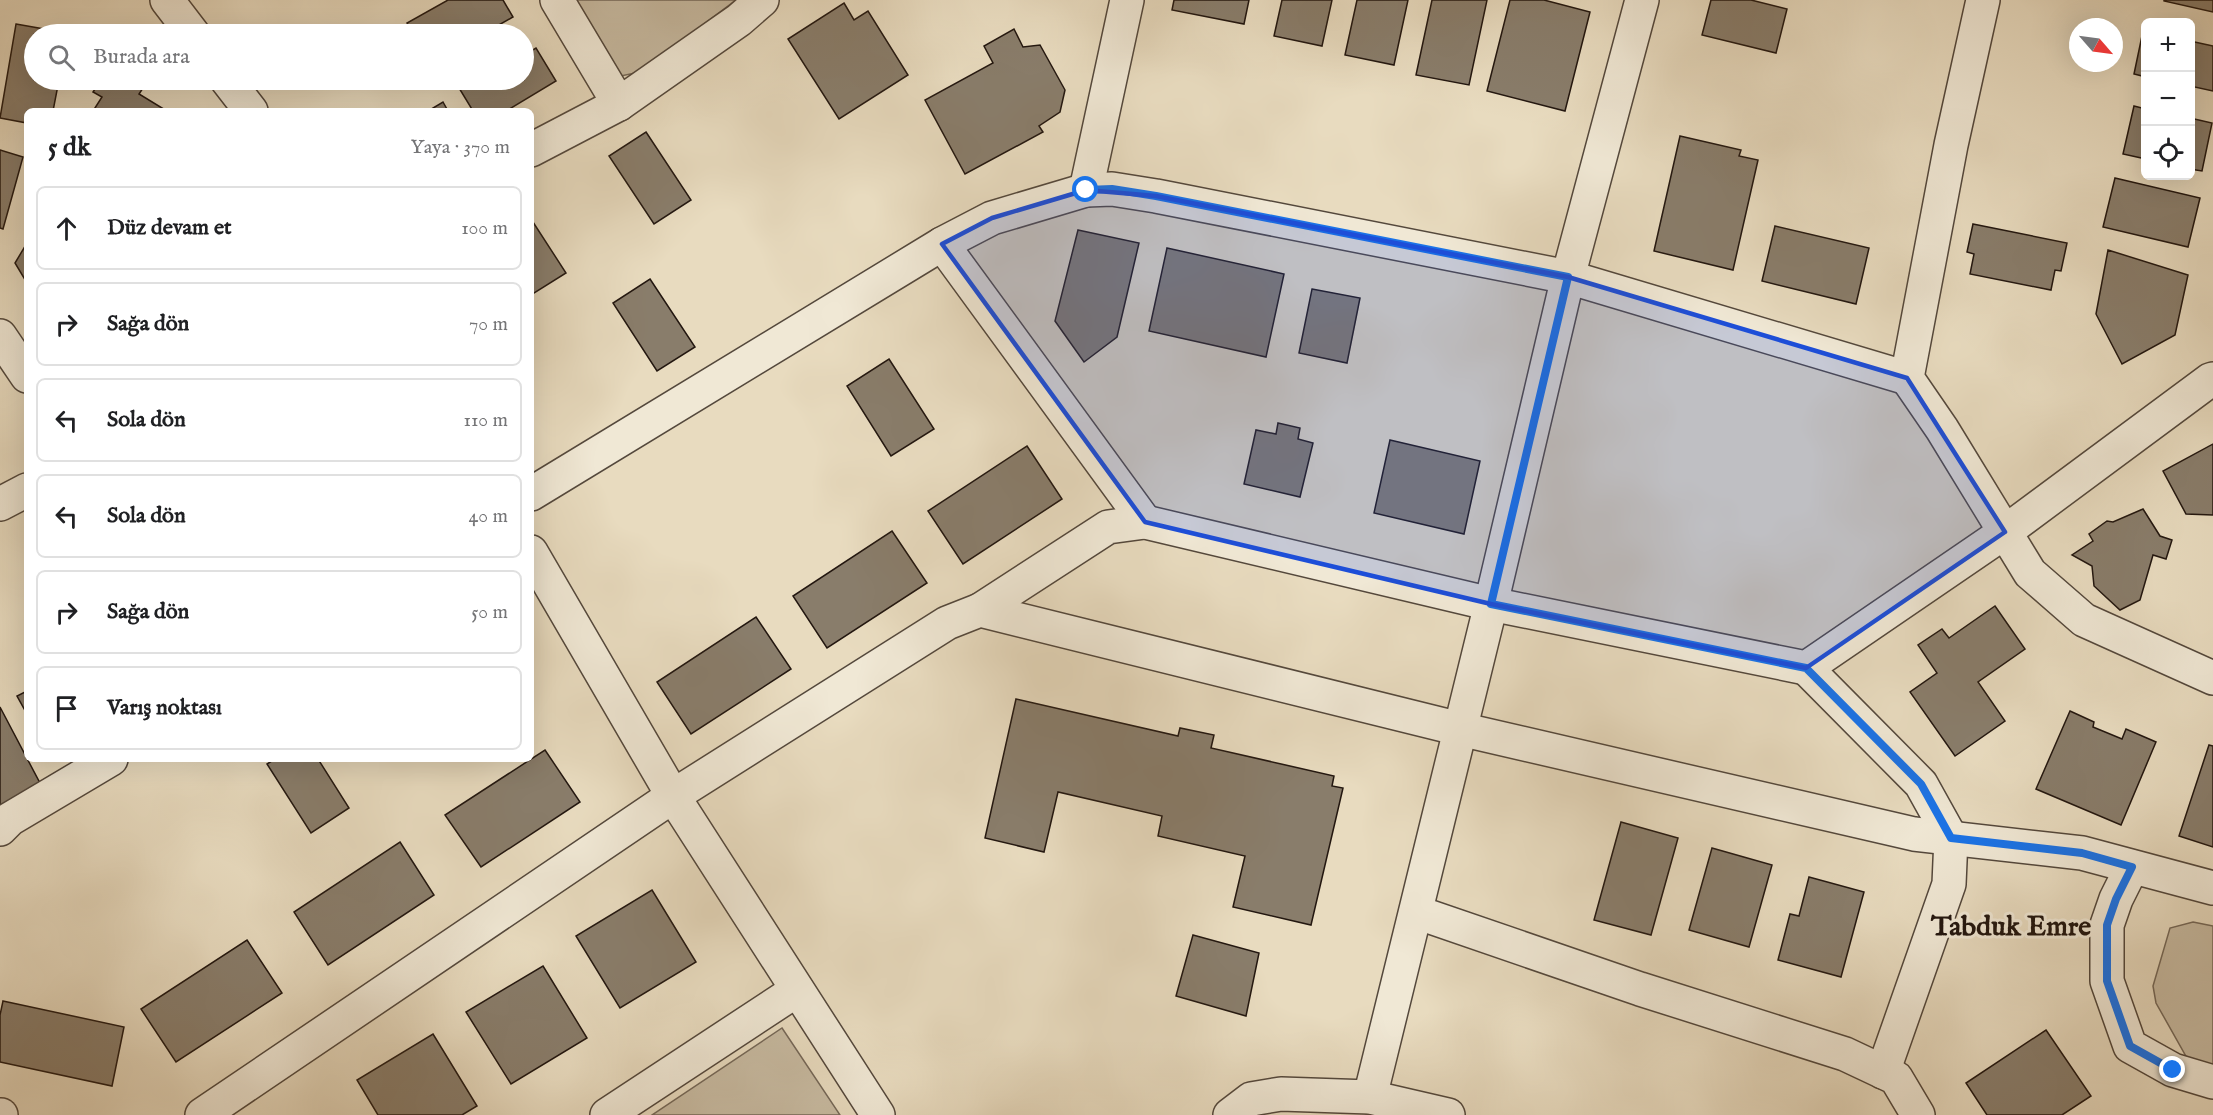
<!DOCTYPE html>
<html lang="tr">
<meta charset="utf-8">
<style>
body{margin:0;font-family:"IM FELL English",serif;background:#f2f2f2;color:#202124}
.controls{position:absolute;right:18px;top:18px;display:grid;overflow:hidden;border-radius:9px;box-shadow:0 6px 24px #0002}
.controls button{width:54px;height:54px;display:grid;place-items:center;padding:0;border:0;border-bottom:2px solid #e0e0e0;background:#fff;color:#202124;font:30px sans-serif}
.compass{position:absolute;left:2069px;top:18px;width:54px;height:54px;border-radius:50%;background:#fff;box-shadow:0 6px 24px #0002;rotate:118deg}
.stop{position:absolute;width:18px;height:18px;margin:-14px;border:4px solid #1a73e8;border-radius:50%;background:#fff}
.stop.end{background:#1a73e8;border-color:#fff;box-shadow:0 2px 6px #0008}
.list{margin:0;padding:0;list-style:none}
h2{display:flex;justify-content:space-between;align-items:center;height:78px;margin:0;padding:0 24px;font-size:26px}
h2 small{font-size:20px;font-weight:400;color:#757577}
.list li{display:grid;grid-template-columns:39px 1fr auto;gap:18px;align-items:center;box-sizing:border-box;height:84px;margin:0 12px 12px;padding:0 12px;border:2px solid #e0e0e0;border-radius:9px}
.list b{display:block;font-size:22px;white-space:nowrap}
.list em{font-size:20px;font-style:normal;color:#757577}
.icon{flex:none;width:33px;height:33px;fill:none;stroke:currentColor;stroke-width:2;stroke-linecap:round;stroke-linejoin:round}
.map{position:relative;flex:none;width:2213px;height:1115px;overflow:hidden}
.search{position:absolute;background:#fff;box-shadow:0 6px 24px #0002;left:24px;top:24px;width:510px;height:66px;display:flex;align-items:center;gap:15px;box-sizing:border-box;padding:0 21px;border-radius:33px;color:#757577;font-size:22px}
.panel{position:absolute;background:#fff;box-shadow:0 6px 24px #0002;left:24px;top:108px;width:510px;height:654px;border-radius:9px}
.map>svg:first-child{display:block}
.green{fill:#c7baa1;stroke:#756858;stroke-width:1.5}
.building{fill:#897d6b;stroke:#231710;stroke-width:1.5}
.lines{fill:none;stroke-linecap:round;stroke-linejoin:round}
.street-casing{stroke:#54483c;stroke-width:36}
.street{stroke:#f0e8d5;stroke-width:33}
.route{stroke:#1a73e8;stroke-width:8}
.marked{fill:#1d4ed8;fill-opacity:0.2;stroke:#1d4ed8;stroke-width:4.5;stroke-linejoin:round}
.labels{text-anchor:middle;stroke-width:6;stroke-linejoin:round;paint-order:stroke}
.district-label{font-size:28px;font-weight:bold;fill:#231710;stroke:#f0e8d5}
</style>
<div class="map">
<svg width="2213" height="1115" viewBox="0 0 2213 1115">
<rect width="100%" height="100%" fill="#e8dbbf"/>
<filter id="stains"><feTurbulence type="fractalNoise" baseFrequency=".00333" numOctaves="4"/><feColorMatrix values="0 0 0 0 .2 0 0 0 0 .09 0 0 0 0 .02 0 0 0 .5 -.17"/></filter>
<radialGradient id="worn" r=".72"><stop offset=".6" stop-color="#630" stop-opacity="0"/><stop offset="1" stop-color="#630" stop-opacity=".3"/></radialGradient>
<!-- green -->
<g class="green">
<path d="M 573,0 L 736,0 L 640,72 L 616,77 Z"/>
<path d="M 2193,922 L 2213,926 L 2213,1066 L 2187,1058 L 2156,1003 L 2153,986 L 2170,928 Z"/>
<path d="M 782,1028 L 840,1115 L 652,1115 Z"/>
</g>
<!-- building -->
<g class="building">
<path d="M 448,0 L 503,0 L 513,17 L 483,34 L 414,34 L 407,23 Z"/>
<path d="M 1174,0 L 1249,0 L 1244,24 L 1172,10 Z"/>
<path d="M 1282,0 L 1332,0 L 1322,46 L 1274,36 Z"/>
<path d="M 1357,0 L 1408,0 L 1394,65 L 1345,55 Z"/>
<path d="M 1432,0 L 1487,0 L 1469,85 L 1416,75 Z"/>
<path d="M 1510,0 L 1544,0 L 1590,12 L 1565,111 L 1487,91 Z"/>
<path d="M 1711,0 L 1751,0 L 1787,9 L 1776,53 L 1702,35 Z"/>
<path d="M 2164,0 L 2213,0 L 2213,12 L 2164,1 Z"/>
<path d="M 844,3 L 854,20 L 868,11 L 908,75 L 839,119 L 788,39 Z"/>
<path d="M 16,24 L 67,33 L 34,34 L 34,80 L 59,80 L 53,111 L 27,111 L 27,123 L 0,118 Z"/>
<path d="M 1014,29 L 1023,47 L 1040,45 L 1065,90 L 1060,112 L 1039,126 L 1043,132 L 965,174 L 925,100 L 993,63 L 984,46 Z"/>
<path d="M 2143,31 L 2146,32 L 2146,77 L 2134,74 Z"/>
<path d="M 2190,41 L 2213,46 L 2213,91 L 2190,86 Z"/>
<path d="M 524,46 L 528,53 L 536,48 L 556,81 L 506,111 L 473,111 L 456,83 L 461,80 L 524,80 Z"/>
<path d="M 101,80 L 137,80 L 145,85 L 139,94 L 167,111 L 93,111 L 102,97 L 93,92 Z"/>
<path d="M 443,102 L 448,111 L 428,111 Z"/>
<path d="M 2134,106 L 2146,109 L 2146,159 L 2123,154 Z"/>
<path d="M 2190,118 L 2212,123 L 2202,171 L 2190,169 Z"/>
<path d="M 646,132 L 691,200 L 654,224 L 609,156 Z"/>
<path d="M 1680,136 L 1741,150 L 1739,156 L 1758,160 L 1733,270 L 1654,251 Z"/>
<path d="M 0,150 L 23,157 L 3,229 L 0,228 Z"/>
<path d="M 2115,178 L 2200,198 L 2188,247 L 2103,227 Z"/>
<path d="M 531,219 L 566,273 L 531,295 Z"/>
<path d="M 1973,224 L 2067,243 L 2061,271 L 2055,270 L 2051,290 L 1970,274 L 1974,254 L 1967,252 Z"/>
<path d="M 1775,226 L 1869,248 L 1856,304 L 1762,281 Z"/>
<path d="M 1078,230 L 1139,243 L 1117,337 L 1084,362 L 1055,321 Z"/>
<path d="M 27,243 L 27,283 L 15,263 Z"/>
<path d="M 1167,248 L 1284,274 L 1266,357 L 1149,331 Z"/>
<path d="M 2108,250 L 2188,275 L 2175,335 L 2122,364 L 2096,314 Z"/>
<path d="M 650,279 L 695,347 L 657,371 L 613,303 Z"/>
<path d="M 1312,289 L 1360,298 L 1347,363 L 1299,353 Z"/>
<path d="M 889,359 L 934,429 L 891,456 L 847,386 Z"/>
<path d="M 1278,423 L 1300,428 L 1298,439 L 1313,443 L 1300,497 L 1244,484 L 1256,430 L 1276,434 Z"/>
<path d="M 1390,440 L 1480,461 L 1464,534 L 1374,513 Z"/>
<path d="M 2213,444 L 2213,515 L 2186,514 L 2163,471 Z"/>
<path d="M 1027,446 L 1062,499 L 963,564 L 928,511 Z"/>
<path d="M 2143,509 L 2160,536 L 2172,540 L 2166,559 L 2153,555 L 2140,600 L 2120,610 L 2094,586 L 2092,566 L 2072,555 L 2093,541 L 2089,534 L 2107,521 L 2113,522 Z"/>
<path d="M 892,531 L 927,583 L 827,648 L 793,596 Z"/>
<path d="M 1995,606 L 2025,649 L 1978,682 L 2005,721 L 1955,756 L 1910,692 L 1937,673 L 1918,645 L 1942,629 L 1949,638 Z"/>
<path d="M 756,617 L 791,669 L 691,734 L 657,682 Z"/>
<path d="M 27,691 L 27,714 L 17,696 Z"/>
<path d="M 1016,699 L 1178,736 L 1180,728 L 1214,735 L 1211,748 L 1334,776 L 1332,786 L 1343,788 L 1311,925 L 1233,907 L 1245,856 L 1158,836 L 1162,816 L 1058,792 L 1044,852 L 985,838 Z"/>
<path d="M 0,707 L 41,785 L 0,806 Z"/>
<path d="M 2070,711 L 2094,722 L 2093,727 L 2122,739 L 2126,729 L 2156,742 L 2121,825 L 2036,789 Z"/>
<path d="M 2209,745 L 2213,746 L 2213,847 L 2179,836 Z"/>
<path d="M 545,750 L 580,802 L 481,867 L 445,815 Z"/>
<path d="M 275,759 L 318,759 L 349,808 L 311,833 L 267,764 Z"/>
<path d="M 1621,822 L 1678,838 L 1651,935 L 1594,920 Z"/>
<path d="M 400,842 L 434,895 L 328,965 L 294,912 Z"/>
<path d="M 1712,848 L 1772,865 L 1749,947 L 1689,930 Z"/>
<path d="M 1809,877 L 1864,892 L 1841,977 L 1778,960 L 1790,914 L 1799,916 Z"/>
<path d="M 652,890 L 696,962 L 620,1008 L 576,936 Z"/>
<path d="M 1193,935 L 1259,953 L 1246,1016 L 1176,996 Z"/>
<path d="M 247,940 L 282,993 L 176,1062 L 141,1009 Z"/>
<path d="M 543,966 L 587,1038 L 511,1084 L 466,1012 Z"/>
<path d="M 3,1001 L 124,1027 L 112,1086 L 0,1062 L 0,1015 Z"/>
<path d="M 2046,1030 L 2091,1096 L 2062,1115 L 1987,1115 L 1966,1083 Z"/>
<path d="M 433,1034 L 477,1106 L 462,1115 L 378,1115 L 357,1080 Z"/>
</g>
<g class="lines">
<!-- street casing -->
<g class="street-casing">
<g id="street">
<path d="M 167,0 L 193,34"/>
<path d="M 557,0 L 619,104"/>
<path d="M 1983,0 L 1951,145 L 1907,378 L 1942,429 L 2030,573 L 2084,620 L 2213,678"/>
<path d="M 227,80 L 251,111"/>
<path d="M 531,150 L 619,104 L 739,20 L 762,0"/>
<path d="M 1086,190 L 1127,0"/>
<path d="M 942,244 L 1145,522"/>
<path d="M 0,336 L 27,376"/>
<path d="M 531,494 L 942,244 L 992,218 L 1086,190 L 1112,189 L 1156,196 L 1568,277 L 1907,378"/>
<path d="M 0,504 L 27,490"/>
<path d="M 531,552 L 673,796 L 878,1115"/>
<path d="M 980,610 L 1108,527 L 1145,522 L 1491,604 L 1806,668 L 2005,532 L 2210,380 L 2213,379"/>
<path d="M 1806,668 L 1921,784 L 1951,838 L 1949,884 L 1883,1072"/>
<path d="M 0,829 L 10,819 L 111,759"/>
<path d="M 2132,867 L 2116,899 L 2107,925 L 2107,981 L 2130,1046 L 2173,1070 L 2213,1082"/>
<path d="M 1416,912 L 1640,989 L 1845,1054 L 1896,1078 L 1918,1115"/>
<path d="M 1370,1097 L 1491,604 L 1568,277 L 1642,0"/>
<path d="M 0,1115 L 1,1115"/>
<path d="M 202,1115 L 673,796 L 947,623 L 980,610 L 1460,729 L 1914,834 L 2082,853 L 2213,888"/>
<path d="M 607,1115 L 797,990"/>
<path d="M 1230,1115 L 1251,1099 L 1281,1094 L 1370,1097 L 1448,1115"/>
</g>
</g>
<!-- street -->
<use href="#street" class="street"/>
</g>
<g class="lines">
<!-- route -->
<path class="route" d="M 1086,190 L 1112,189 L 1156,196 L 1568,277 L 1491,604 L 1806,668 L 1921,784 L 1951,838 L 2082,853 L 2132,867 L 2116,899 L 2107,925 L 2107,981 L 2130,1046 L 2173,1070"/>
</g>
<!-- marked area -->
<path class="marked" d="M 1086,190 L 1156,196 L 1568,277 L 1907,378 L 2005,532 L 1806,668 L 1491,604 L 1145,522 L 942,244 L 992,218 Z"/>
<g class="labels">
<!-- district labels -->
<g class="district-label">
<text x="2011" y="935">Tabduk Emre</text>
</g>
</g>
<rect width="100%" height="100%" filter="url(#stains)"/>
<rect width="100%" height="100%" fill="url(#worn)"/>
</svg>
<div class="controls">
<button>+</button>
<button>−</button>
<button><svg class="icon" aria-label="locate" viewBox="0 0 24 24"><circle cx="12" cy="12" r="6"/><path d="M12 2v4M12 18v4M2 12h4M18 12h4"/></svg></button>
</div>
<svg class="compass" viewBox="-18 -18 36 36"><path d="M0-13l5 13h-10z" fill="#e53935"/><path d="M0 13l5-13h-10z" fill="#757577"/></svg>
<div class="stop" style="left:1086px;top:190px"></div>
<div class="stop end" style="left:2173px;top:1070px"></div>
<div class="search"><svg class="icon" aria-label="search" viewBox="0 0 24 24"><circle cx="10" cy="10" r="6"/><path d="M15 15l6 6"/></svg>Burada ara</div>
<section class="panel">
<h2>5 dk<small>Yaya · 370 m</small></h2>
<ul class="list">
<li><svg class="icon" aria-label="ahead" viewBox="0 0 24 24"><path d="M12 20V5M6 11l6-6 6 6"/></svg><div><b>Düz devam et</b></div><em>100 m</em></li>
<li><svg class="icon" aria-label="right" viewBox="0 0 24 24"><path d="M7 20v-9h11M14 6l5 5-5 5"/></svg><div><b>Sağa dön</b></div><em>70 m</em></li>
<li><svg class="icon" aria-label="left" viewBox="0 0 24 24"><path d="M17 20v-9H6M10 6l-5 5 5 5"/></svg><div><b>Sola dön</b></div><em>110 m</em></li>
<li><svg class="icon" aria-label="left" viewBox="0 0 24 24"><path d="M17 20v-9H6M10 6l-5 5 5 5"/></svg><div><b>Sola dön</b></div><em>40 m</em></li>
<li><svg class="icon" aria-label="right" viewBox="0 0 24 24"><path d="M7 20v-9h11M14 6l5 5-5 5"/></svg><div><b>Sağa dön</b></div><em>50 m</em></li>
<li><svg class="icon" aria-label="arrive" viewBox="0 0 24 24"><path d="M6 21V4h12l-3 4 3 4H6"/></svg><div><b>Varış noktası</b></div></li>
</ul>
</section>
</div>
